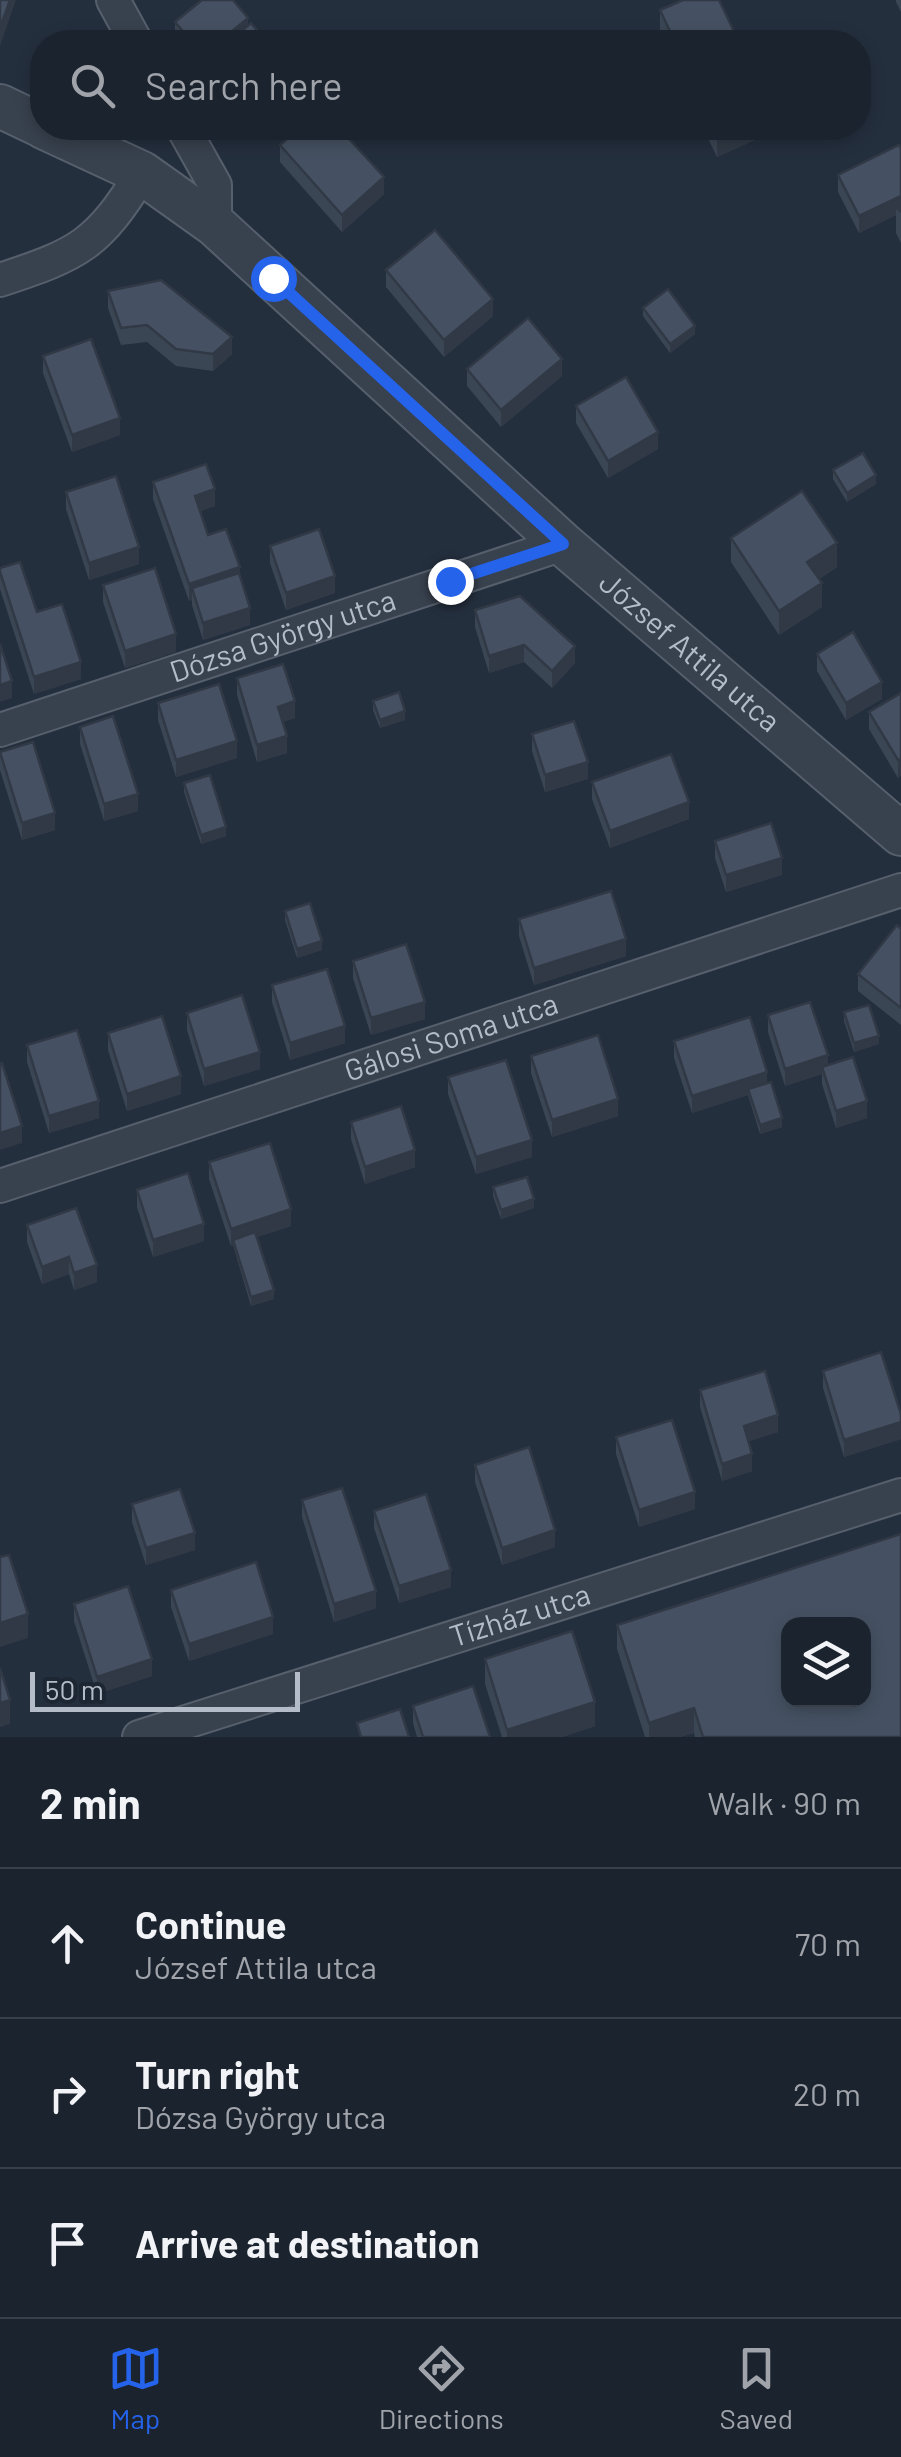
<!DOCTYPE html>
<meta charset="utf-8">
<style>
body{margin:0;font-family:Barlow,sans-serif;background:#282f3a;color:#f1f3f6}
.controls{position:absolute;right:30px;bottom:30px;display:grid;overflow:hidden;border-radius:20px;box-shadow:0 5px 15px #0003}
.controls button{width:90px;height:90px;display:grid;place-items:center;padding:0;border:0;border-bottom:2px solid #39404a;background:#1b232e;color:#f1f3f6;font:50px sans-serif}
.scale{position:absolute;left:30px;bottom:25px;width:270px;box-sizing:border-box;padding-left:10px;border:5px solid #b4bcc9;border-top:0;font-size:28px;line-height:35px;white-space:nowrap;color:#b4bcc9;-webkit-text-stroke:8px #1d2633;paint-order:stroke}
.stop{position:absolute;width:30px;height:30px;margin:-22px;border:8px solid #2563eb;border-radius:50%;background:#fff}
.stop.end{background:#2563eb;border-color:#fff;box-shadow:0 2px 10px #0008}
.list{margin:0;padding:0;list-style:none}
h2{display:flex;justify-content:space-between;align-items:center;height:130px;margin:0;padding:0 40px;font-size:42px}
h2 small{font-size:32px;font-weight:400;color:#a0a4aa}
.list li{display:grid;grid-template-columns:65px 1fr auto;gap:30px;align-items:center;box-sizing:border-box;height:150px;padding:0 40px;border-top:2px solid #39404a}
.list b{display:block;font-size:38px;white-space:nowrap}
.list p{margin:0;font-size:32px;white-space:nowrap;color:#a0a4aa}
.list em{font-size:32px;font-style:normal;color:#a0a4aa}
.icon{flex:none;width:55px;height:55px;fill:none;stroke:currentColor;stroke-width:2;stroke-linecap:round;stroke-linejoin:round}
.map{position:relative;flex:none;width:901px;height:1737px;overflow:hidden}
.search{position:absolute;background:#1b232e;box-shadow:0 5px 15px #0003;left:30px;right:30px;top:30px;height:110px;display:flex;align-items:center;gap:25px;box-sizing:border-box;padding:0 35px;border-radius:40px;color:#a0a4aa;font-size:38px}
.sheet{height:580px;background:#1b232e}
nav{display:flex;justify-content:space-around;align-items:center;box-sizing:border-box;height:140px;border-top:2px solid #39404a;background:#1b232e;font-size:28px;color:#a0a4aa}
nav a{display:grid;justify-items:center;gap:5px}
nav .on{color:#2563eb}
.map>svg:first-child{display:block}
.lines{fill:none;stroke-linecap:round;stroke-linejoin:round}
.minor-casing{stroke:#565f6c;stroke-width:36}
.tertiary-casing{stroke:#565f6c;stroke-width:46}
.minor{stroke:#38414e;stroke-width:32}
.tertiary{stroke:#38414e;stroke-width:42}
.wall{fill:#3b4654}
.shaded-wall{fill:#303945}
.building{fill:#455162;stroke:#303945;stroke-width:2.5;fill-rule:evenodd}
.route{stroke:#2563eb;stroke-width:12}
.labels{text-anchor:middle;stroke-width:8;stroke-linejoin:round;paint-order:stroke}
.street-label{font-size:30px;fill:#b4bcc9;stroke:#1d2633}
</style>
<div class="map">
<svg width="901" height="1737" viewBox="0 0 901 1737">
<rect width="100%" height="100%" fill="#242f3e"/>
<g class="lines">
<!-- minor casing -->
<g class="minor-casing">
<g id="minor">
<path d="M 113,0 L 136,42"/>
<path d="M 183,128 L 215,185 L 215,225"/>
<path d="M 0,280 C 79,254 98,245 142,173"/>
<path id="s1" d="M 0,730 L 563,544"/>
<path id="s2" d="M 0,1186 L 901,890"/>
<path id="s3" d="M 139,1737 L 901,1495"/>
</g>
</g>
<!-- tertiary casing -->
<g class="tertiary-casing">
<g id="tertiary">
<path d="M 0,106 L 42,126"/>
<path id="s4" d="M 45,128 L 142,173 L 215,225 L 563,544 L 901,834"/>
</g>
</g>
<!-- minor -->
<use href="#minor" class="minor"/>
<!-- tertiary -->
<use href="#tertiary" class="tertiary"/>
</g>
<!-- wall -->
<g class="wall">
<path d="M 896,0 L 901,0 L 901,12 L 896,2 Z"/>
<path d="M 660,10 L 739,42 L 663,42 L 660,35 Z"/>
<path d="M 175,22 L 248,26 L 267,42 L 178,42 L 175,39 Z"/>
<path d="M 703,128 L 770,128 L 770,133 L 717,157 Z"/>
<path d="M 280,145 L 384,194 L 342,232 L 280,162 Z"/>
<path d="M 901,149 L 901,243 L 896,233 L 896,215 L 859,233 L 838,192 L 838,175 Z"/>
<path d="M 386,270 L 493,316 L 444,357 L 386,287 Z"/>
<path d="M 108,291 L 232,354 L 213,371 L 176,366 L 147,342 L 121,345 L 108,308 Z"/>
<path d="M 643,308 L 695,334 L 670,353 L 643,316 Z"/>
<path d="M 43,356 L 120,435 L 72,452 L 43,373 Z"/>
<path d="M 467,369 L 562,376 L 501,427 L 467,386 Z"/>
<path d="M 576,406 L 658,449 L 608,478 L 576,423 Z"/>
<path d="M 833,470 L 876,484 L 847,502 L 833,479 Z"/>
<path d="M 153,482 L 215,506 L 200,511 L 208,535 L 240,576 L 250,625 L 203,640 L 192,605 L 192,600 L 189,601 L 153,499 Z"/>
<path d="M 66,492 L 139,564 L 89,580 L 66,509 Z"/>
<path d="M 731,538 L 837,567 L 819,579 L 822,607 L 779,635 L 731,562 Z"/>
<path d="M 270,546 L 335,593 L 286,610 L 270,563 Z"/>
<path d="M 0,568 L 37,612 L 81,679 L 34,694 L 0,589 Z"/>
<path d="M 103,585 L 176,652 L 125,668 L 103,602 Z"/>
<path d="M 475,610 L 575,663 L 552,688 L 524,662 L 489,673 L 475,627 Z"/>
<path d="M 817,654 L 882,699 L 846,720 L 817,671 Z"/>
<path d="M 237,678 L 295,718 L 282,722 L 287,753 L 257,762 L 237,695 Z"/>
<path d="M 901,693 L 898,778 L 869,729 L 869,712 Z"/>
<path d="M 373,701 L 405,720 L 380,728 L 373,710 Z"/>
<path d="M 158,703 L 237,758 L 176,777 L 158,720 Z"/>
<path d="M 80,727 L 138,811 L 104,821 L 80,744 Z"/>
<path d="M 532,734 L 588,779 L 545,792 L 532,751 Z"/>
<path d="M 0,752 L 55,830 L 22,840 L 0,770 Z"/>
<path d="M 592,782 L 689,819 L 610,848 L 592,799 Z"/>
<path d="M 184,783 L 226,836 L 201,844 L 184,792 Z"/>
<path d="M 715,841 L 782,875 L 726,892 L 715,858 Z"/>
<path d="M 285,911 L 322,950 L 297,958 L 285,920 Z"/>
<path d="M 519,919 L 626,956 L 534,985 L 519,936 Z"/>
<path d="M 901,929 L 901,1025 L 858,991 L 858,974 Z"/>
<path d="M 353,961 L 425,1019 L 371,1035 L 353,978 Z"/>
<path d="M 272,985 L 345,1043 L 290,1060 L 272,1002 Z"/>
<path d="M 844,1012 L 879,1044 L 854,1052 L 844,1021 Z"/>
<path d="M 187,1013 L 260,1069 L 204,1086 L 187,1030 Z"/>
<path d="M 768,1015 L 828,1065 L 867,1118 L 836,1128 L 822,1084 L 822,1074 L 785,1086 L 768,1032 Z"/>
<path d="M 108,1033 L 181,1094 L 127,1111 L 108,1050 Z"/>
<path d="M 674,1041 L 767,1083 L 782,1127 L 760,1134 L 748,1095 L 692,1113 L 674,1058 Z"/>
<path d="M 27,1045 L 99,1118 L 49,1133 L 27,1062 Z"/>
<path d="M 531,1056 L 618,1116 L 552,1137 L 531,1073 Z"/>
<path d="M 448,1077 L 532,1157 L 476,1174 L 448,1094 Z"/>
<path d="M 351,1122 L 415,1167 L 365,1184 L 351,1139 Z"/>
<path d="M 209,1162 L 291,1226 L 257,1237 L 274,1299 L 251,1306 L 233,1245 L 231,1246 L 209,1179 Z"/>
<path d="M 493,1187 L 534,1208 L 501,1219 L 493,1196 Z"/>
<path d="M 137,1190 L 204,1241 L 153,1257 L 137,1207 Z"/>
<path d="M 27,1225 L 97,1282 L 74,1290 L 69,1274 L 42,1284 L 27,1242 Z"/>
<path d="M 823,1371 L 901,1414 L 901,1439 L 844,1457 L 823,1388 Z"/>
<path d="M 700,1390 L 778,1432 L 748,1441 L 752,1471 L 722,1481 L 700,1407 Z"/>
<path d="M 616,1437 L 695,1509 L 639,1527 L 616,1454 Z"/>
<path d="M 475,1465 L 555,1547 L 502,1565 L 475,1482 Z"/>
<path d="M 302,1500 L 376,1608 L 334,1622 L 302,1517 Z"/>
<path d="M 132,1504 L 195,1550 L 146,1565 L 132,1522 Z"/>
<path d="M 374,1511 L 451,1587 L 399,1603 L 374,1528 Z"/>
<path d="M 171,1590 L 273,1634 L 189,1661 L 171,1607 Z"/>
<path d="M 74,1604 L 152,1676 L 97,1694 L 74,1621 Z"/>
<path d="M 617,1625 L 901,1737 L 695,1737 L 694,1733 L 680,1737 L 645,1737 L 617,1649 Z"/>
<path d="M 485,1659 L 595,1726 L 562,1737 L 502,1737 L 485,1684 Z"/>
<path d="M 413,1706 L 490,1737 L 417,1737 L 413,1723 Z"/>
</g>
<!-- shaded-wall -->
<g class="shaded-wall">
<path d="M 10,0 L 16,0 L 0,46 L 0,28 Z"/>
<path d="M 248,18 L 248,35 L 239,42 L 219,42 Z"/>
<path d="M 729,128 L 770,128 L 770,133 L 717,157 L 717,133 Z"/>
<path d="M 384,177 L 384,194 L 342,232 L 342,215 Z"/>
<path d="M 901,196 L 901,213 L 896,209 L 896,215 L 859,233 L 859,216 Z"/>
<path d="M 493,299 L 493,316 L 444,357 L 444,340 Z"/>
<path d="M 695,326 L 695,334 L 670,353 L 670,344 Z"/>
<path d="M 232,337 L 232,354 L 213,371 L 213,354 Z"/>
<path d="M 562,359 L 562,376 L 501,427 L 501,410 Z"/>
<path d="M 120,418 L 120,435 L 72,452 L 72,435 Z"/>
<path d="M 658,432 L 658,449 L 608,478 L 608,461 Z"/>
<path d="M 876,475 L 876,484 L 847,502 L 847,493 Z"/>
<path d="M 215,489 L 215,506 L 195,513 L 195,496 Z"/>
<path d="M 837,543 L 837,567 L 807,587 L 807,562 Z"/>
<path d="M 139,547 L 139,564 L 89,580 L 89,563 Z"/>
<path d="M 240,567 L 240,584 L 192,588 L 192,600 L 189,601 L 189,584 Z"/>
<path d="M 335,576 L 335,593 L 286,610 L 286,593 Z"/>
<path d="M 822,583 L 822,607 L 779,635 L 779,611 Z"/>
<path d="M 250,608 L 250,625 L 203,640 L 203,623 Z"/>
<path d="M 176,634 L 176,652 L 125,668 L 125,651 Z"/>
<path d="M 524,645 L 524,662 L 489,673 L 489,656 Z"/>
<path d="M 575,646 L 575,663 L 552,688 L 552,671 Z"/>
<path d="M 81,662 L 81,679 L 34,694 L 34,677 Z"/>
<path d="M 12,681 L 12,698 L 0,702 L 0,685 Z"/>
<path d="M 882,682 L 882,699 L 846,720 L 846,703 Z"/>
<path d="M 295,701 L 295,718 L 278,724 L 278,707 Z"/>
<path d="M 405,711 L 405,720 L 380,728 L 380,720 Z"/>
<path d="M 287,736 L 287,753 L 257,762 L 257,745 Z"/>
<path d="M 237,741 L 237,758 L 176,777 L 176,760 Z"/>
<path d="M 901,759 L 901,776 L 898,778 L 898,760 Z"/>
<path d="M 588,762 L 588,779 L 545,792 L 545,775 Z"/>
<path d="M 138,794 L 138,811 L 104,821 L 104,804 Z"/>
<path d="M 689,802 L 689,819 L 610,848 L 610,831 Z"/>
<path d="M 55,813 L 55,830 L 22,840 L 22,823 Z"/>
<path d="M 226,827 L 226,836 L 201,844 L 201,835 Z"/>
<path d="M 782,858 L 782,875 L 726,892 L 726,875 Z"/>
<path d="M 626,939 L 626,956 L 534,985 L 534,968 Z"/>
<path d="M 322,941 L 322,950 L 297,958 L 297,949 Z"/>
<path d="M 425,1002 L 425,1019 L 371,1035 L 371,1018 Z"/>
<path d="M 345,1026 L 345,1043 L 290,1060 L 290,1043 Z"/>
<path d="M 879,1036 L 879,1044 L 854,1052 L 854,1043 Z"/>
<path d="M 260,1052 L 260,1069 L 204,1086 L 204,1069 Z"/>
<path d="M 828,1055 L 828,1072 L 822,1067 L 822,1074 L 785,1086 L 785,1069 Z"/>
<path d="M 767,1072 L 767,1089 L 748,1089 L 748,1095 L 692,1113 L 692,1096 Z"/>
<path d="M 181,1076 L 181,1094 L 127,1111 L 127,1094 Z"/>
<path d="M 618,1099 L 618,1116 L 552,1137 L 552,1120 Z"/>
<path d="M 99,1101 L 99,1118 L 49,1133 L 49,1116 Z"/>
<path d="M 867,1101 L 867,1118 L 836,1128 L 836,1111 Z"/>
<path d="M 782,1118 L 782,1127 L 760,1134 L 760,1125 Z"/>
<path d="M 22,1126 L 22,1143 L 0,1150 L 0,1133 Z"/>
<path d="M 532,1140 L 532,1157 L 476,1174 L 476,1157 Z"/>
<path d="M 415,1150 L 415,1167 L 365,1184 L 365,1167 Z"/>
<path d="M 534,1199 L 534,1208 L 501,1219 L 501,1210 Z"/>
<path d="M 291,1209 L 291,1226 L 234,1245 L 233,1240 L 233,1245 L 231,1246 L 231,1229 Z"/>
<path d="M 204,1224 L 204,1241 L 153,1257 L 153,1240 Z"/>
<path d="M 69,1257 L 69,1274 L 42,1284 L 42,1267 Z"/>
<path d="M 97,1265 L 97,1282 L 74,1290 L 74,1273 Z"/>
<path d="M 274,1290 L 274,1299 L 251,1306 L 251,1297 Z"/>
<path d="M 778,1415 L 778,1432 L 744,1443 L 744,1426 Z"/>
<path d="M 901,1422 L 901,1439 L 844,1457 L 844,1440 Z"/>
<path d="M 752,1454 L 752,1471 L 722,1481 L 722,1464 Z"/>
<path d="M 695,1492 L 695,1509 L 639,1527 L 639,1510 Z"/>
<path d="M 555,1530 L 555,1547 L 502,1565 L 502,1548 Z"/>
<path d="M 195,1533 L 195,1550 L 146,1565 L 146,1548 Z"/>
<path d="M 451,1570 L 451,1587 L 399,1603 L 399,1586 Z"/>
<path d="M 376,1591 L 376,1608 L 334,1622 L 334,1604 Z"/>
<path d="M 28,1614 L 28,1638 L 0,1647 L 0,1623 Z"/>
<path d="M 273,1617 L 273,1634 L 189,1661 L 189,1644 Z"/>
<path d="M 152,1659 L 152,1676 L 97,1694 L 97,1677 Z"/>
<path d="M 10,1700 L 10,1724 L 0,1727 L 0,1703 Z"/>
<path d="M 595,1702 L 595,1726 L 562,1737 L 507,1737 L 507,1730 Z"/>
<path d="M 694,1708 L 694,1733 L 680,1737 L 649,1737 L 649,1723 Z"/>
</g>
<!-- building -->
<g class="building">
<path d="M 0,0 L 10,0 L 0,28 Z"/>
<path d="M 202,0 L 233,0 L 248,18 L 219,42 L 192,42 L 175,22 Z"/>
<path d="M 683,0 L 719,0 L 739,42 L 675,42 L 660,10 Z"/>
<path d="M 251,23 L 267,42 L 228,42 Z"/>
<path d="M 300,128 L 339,128 L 384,177 L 342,215 L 280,145 Z"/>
<path d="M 714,128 L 729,128 L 717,133 Z"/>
<path d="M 899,145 L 901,149 L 901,196 L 859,216 L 838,175 Z"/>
<path d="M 435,230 L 493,299 L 444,340 L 386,270 Z"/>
<path d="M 161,280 L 232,337 L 213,354 L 176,349 L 147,325 L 121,328 L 108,291 Z"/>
<path d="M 668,289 L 695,326 L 670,344 L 643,308 Z"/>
<path d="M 528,318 L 562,359 L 501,410 L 467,369 Z"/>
<path d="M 91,339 L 120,418 L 72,435 L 43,356 Z"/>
<path d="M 626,377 L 658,432 L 608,461 L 576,406 Z"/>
<path d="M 863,453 L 876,475 L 847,493 L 833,470 Z"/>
<path d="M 206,464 L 215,489 L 195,496 L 208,535 L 226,529 L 240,567 L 189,584 L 153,482 Z"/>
<path d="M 116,476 L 139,547 L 89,563 L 66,492 Z"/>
<path d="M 802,491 L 837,543 L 807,562 L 822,583 L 779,611 L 731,538 Z"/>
<path d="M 319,529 L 335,576 L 286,593 L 270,546 Z"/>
<path d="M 20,562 L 37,612 L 62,604 L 81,662 L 34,677 L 0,572 L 0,568 Z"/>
<path d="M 155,568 L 176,634 L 125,651 L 103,585 Z"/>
<path d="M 239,573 L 250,608 L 203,623 L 192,588 Z"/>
<path d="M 520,596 L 575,646 L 552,671 L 524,645 L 489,656 L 475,610 Z"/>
<path d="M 853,632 L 882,682 L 846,703 L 817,654 Z"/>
<path d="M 0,644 L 12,681 L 0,685 Z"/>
<path d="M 283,664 L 295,701 L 278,707 L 287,736 L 257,745 L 237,678 Z"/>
<path d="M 219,684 L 237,741 L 176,760 L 158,703 Z"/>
<path d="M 399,692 L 405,711 L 380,720 L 373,701 Z"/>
<path d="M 901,693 L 901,759 L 898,760 L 869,712 Z"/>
<path d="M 113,716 L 138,794 L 104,804 L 80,727 Z"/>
<path d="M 574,721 L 588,762 L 545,775 L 532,734 Z"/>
<path d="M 33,742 L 55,813 L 22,823 L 0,752 Z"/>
<path d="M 671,754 L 689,802 L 610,831 L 592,782 Z"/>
<path d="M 210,775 L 226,827 L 201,835 L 184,783 Z"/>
<path d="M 771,823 L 782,858 L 726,875 L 715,841 Z"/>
<path d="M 611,891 L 626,939 L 534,968 L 519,919 Z"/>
<path d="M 310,903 L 322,941 L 297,949 L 285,911 Z"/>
<path d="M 897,925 L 901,929 L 901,1008 L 858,974 Z"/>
<path d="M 406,944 L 425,1002 L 371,1018 L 353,961 Z"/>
<path d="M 327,969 L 345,1026 L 290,1043 L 272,985 Z"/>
<path d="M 242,995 L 260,1052 L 204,1069 L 187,1013 Z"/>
<path d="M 810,1002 L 828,1055 L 785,1069 L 768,1015 Z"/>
<path d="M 869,1005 L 879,1036 L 854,1043 L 844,1012 Z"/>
<path d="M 162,1016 L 181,1076 L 127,1094 L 108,1033 Z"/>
<path d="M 750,1017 L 767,1072 L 692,1096 L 674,1041 Z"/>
<path d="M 77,1030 L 99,1101 L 49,1116 L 27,1045 Z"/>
<path d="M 598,1035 L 618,1099 L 552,1120 L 531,1056 Z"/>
<path d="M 853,1057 L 867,1101 L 836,1111 L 822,1067 Z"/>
<path d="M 506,1060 L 532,1140 L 476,1157 L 448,1077 Z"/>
<path d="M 2,1063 L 22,1126 L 0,1133 L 0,1064 Z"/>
<path d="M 771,1082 L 782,1118 L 760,1125 L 748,1089 Z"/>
<path d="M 401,1106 L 415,1150 L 365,1167 L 351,1122 Z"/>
<path d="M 270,1143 L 291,1209 L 231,1229 L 209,1162 Z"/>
<path d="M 188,1173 L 204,1224 L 153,1240 L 137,1190 Z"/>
<path d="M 527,1177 L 534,1199 L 501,1210 L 493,1187 Z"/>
<path d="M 76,1208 L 97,1265 L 74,1273 L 69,1257 L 42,1267 L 27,1225 Z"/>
<path d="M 255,1232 L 274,1290 L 251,1297 L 233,1240 Z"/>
<path d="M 881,1352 L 901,1414 L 901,1422 L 844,1440 L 823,1371 Z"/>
<path d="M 765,1371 L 778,1415 L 744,1426 L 752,1454 L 722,1464 L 700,1390 Z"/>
<path d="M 672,1420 L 695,1492 L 639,1510 L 616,1437 Z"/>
<path d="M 529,1447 L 555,1530 L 502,1548 L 475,1465 Z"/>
<path d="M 342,1488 L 376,1591 L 334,1604 L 302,1500 Z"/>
<path d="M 180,1489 L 195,1533 L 146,1548 L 132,1504 Z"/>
<path d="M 426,1494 L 451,1570 L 399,1586 L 374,1511 Z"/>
<path d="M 901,1534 L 901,1737 L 703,1737 L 694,1708 L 649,1723 L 617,1625 ZM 788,1624 L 864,1624 L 864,1700 L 788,1700 Z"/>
<path d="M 9,1555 L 28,1614 L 0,1623 L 0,1557 Z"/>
<path d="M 256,1562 L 273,1617 L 189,1644 L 171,1590 Z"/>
<path d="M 128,1586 L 152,1659 L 97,1677 L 74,1604 Z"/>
<path d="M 572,1631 L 595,1702 L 507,1730 L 485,1659 Z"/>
<path d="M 0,1668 L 10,1700 L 0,1703 Z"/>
<path d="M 473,1686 L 490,1737 L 423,1737 L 413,1706 Z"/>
<path d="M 400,1709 L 409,1737 L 361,1737 L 357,1723 Z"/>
</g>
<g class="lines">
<!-- route -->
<path class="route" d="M 273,278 L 563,544 L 450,581"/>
</g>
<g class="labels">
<!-- street labels -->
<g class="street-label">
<text dy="10" stroke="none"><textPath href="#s1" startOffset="298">Dózsa György utca</textPath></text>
<text dy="10" stroke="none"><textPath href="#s4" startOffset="835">József Attila utca</textPath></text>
<text dy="10" stroke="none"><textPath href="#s2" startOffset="475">Gálosi Soma utca</textPath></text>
<text dy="10" stroke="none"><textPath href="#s3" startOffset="400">Tízház utca</textPath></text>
</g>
</g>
</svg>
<div class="controls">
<button><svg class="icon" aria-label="layers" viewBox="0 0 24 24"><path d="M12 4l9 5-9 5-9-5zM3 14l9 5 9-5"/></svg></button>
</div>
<div class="scale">50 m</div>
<div class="stop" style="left:273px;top:278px"></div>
<div class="stop end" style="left:450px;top:581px"></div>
<div class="search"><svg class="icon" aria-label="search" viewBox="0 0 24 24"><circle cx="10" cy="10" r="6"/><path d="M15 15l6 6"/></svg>Search here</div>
</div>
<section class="sheet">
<h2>2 min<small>Walk · 90 m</small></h2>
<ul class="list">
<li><svg class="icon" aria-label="ahead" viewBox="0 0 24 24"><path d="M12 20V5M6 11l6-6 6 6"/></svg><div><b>Continue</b><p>József Attila utca</p></div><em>70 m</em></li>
<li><svg class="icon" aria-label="right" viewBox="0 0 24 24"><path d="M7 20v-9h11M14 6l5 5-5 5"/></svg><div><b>Turn right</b><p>Dózsa György utca</p></div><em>20 m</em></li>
<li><svg class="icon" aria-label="arrive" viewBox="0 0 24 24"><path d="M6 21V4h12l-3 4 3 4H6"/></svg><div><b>Arrive at destination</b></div></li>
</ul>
</section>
<nav>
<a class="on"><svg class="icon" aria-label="map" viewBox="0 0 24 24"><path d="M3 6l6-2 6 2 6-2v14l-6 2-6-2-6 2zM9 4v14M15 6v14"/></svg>Map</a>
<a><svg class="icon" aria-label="directions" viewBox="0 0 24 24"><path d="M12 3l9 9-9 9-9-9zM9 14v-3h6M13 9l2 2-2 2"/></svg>Directions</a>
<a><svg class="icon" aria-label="saved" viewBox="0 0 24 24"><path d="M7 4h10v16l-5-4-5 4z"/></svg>Saved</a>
</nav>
